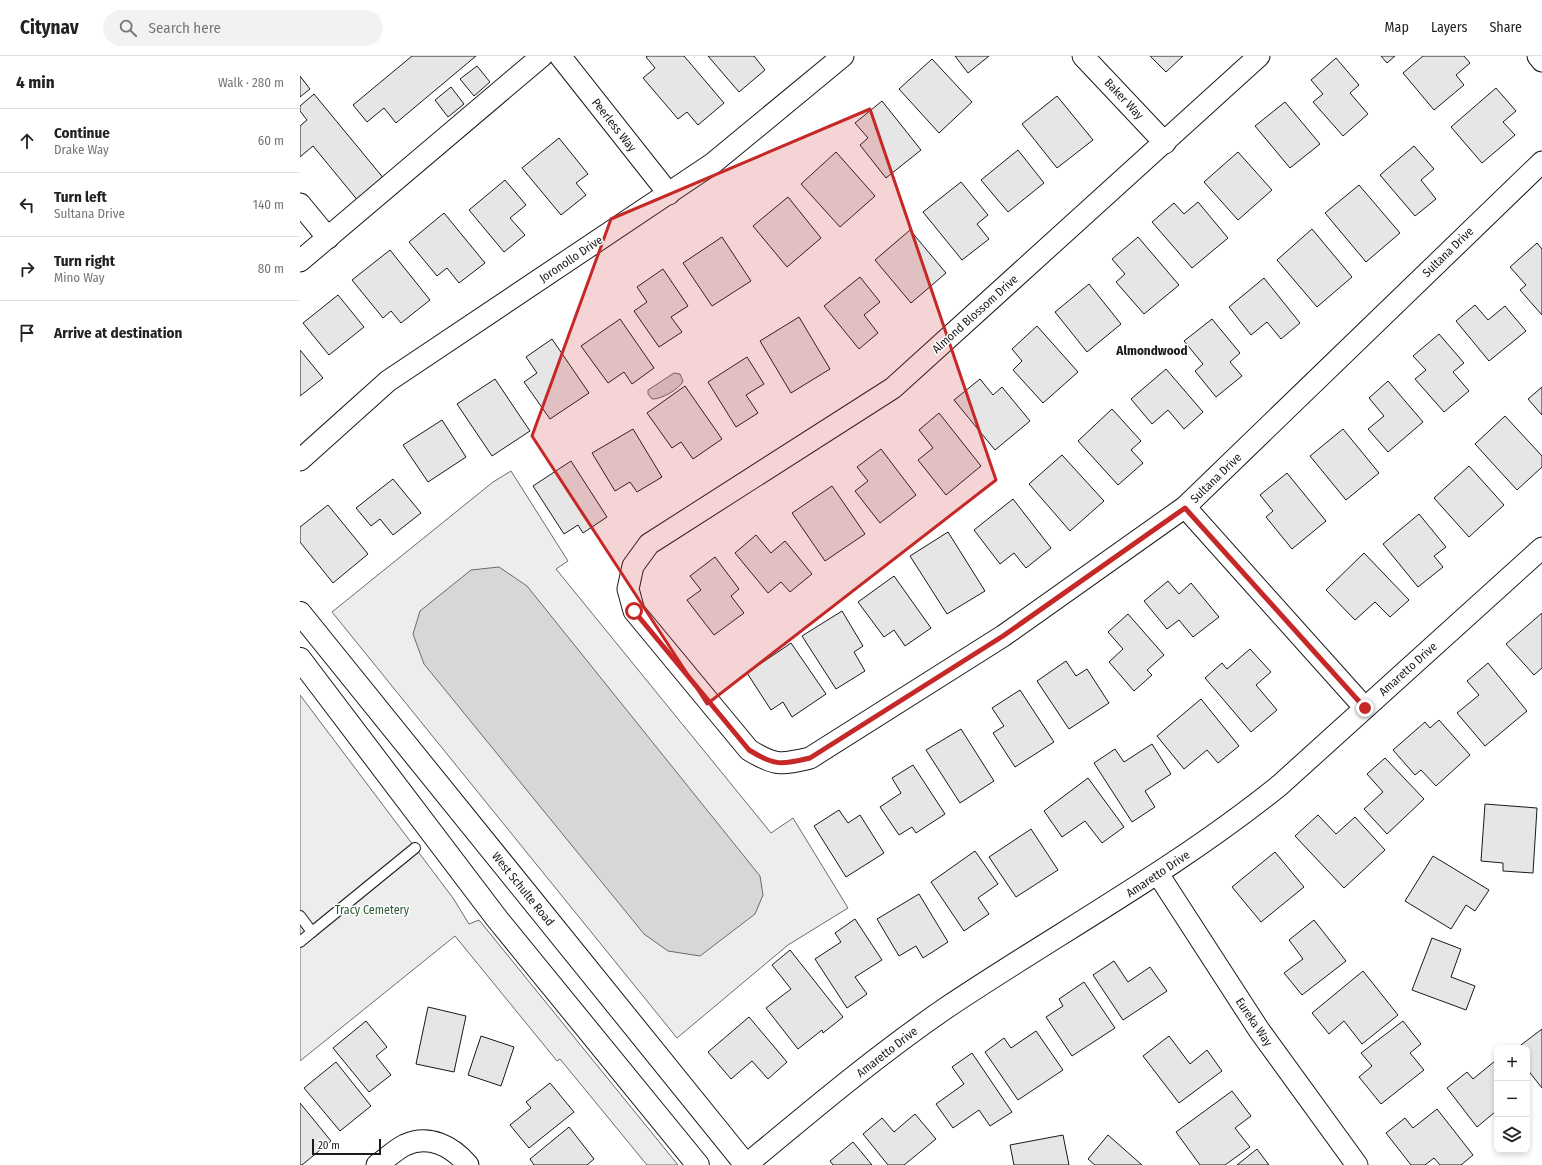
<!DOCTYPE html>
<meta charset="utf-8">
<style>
body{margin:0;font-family:"Fira Sans Condensed",sans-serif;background:#f2f2f2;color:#222}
.controls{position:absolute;right:12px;bottom:12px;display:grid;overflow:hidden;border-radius:8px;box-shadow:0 2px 6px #0003}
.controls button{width:36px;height:36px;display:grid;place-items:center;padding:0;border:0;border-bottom:1px solid #e0e0e0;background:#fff;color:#222;font:20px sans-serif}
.scale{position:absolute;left:12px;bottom:10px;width:69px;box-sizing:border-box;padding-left:4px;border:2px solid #1a1a1a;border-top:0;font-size:11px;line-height:14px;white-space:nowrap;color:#1a1a1a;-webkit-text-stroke:3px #fff;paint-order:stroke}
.stop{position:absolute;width:12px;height:12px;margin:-9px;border:3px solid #c62828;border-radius:50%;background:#fff}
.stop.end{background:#c62828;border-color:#fff;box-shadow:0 1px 4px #0008}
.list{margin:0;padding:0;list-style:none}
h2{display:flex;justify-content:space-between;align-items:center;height:52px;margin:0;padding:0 16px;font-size:17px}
h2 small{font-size:13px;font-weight:400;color:#767676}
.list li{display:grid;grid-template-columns:26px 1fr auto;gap:12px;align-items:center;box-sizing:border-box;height:64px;padding:0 16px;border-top:1px solid #e0e0e0}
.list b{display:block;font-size:15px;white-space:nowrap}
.list p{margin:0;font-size:13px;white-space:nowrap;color:#767676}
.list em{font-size:13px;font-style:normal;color:#767676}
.icon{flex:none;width:22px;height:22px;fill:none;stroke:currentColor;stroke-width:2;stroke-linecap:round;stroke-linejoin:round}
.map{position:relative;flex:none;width:1242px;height:1109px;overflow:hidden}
header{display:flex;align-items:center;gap:24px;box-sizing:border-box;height:56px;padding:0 20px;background:#fff;border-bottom:1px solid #e0e0e0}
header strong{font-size:19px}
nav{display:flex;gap:22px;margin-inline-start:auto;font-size:14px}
.search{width:280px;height:36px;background:#f2f2f2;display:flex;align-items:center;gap:10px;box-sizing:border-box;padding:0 14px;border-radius:22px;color:#767676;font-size:15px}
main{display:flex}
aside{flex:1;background:#fff}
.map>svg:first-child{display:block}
.built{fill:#ededed;stroke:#6a6a6a}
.water{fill:#d7d7d7;stroke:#6a6a6a}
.building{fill:#e6e6e6;stroke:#1a1a1a}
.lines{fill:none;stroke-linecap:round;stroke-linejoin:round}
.lane-casing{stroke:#1a1a1a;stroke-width:12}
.street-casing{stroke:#1a1a1a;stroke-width:23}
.secondary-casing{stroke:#1a1a1a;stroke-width:24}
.lane{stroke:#fff;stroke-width:10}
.street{stroke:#fff;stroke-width:21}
.secondary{stroke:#fff;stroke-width:22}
.route{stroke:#c62828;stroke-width:5}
.marked{fill:#c62828;fill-opacity:0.2;stroke:#c62828;stroke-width:3;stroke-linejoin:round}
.labels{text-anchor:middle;stroke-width:3;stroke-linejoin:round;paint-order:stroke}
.street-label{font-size:12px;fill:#1a1a1a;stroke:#fff}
.park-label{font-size:12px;fill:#2b5a34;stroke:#fff}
.neighbourhood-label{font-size:13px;font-weight:bold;fill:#1a1a1a;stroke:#fff}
</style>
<header>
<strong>Citynav</strong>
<div class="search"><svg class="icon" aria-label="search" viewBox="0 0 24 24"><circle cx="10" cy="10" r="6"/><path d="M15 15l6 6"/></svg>Search here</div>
<nav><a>Map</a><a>Layers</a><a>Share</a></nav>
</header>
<main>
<aside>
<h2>4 min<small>Walk · 280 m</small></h2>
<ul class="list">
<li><svg class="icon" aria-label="ahead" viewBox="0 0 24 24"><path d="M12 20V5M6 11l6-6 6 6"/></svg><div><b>Continue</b><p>Drake Way</p></div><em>60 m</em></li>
<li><svg class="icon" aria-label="left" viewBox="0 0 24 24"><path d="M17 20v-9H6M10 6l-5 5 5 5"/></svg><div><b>Turn left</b><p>Sultana Drive</p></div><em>140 m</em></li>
<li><svg class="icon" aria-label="right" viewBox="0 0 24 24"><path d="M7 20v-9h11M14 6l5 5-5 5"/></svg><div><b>Turn right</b><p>Mino Way</p></div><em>80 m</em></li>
<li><svg class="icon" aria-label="arrive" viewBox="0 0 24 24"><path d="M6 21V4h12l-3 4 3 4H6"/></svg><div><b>Arrive at destination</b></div></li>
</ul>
</aside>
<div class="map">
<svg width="1242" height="1109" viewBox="0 0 1242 1109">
<rect width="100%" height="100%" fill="#fff"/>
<!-- built -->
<g class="built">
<path d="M 211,415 L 268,505 L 256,513 L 471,777 L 493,762 L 548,852 L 488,889 L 377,982 L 32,556 L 193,426 Z"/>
<path d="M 0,639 L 153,842 L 169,868 L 179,864 L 378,1109 L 347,1109 L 260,1003 L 257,1005 L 155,880 L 0,1005 Z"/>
</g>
<!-- water -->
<g class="water">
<path d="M 374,317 L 380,318 L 383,325 C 380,333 360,344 352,343 L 348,338 L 348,334 Z"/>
<path d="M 199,511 L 227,530 L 460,820 L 463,839 L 455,858 L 400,900 L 368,895 L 344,878 L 124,608 L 113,578 L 120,555 L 171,514 Z"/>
</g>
<!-- building -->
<g class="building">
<path d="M 112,0 L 176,0 L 96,67 L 84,52 L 67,66 L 53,49 Z"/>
<path d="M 347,0 L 384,0 L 424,47 L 398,69 L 387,56 L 378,63 L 343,22 L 355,12 L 346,1 Z"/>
<path d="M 408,0 L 454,0 L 465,14 L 439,36 Z"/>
<path d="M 655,0 L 689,0 L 668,17 Z"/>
<path d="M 850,0 L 883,0 L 866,16 Z"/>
<path d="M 1081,0 L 1095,0 L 1087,7 Z"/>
<path d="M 1123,0 L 1164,0 L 1170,7 L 1156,19 L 1164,29 L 1134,54 L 1103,17 Z"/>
<path d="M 1036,2 L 1059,29 L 1050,37 L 1068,58 L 1043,80 L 1013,46 L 1023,38 L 1011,24 Z"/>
<path d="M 632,3 L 672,46 L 639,77 L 599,33 Z"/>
<path d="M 177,10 L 190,26 L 174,40 L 160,23 Z"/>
<path d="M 0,20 L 10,33 L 0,41 Z"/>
<path d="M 151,31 L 164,48 L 148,61 L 135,44 Z"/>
<path d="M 1196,32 L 1216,55 L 1203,66 L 1215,79 L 1182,107 L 1151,71 Z"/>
<path d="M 14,38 L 85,124 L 59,146 L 13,90 L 0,101 L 0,70 L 7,64 L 0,55 L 0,50 Z"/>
<path d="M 757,40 L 793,84 L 757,112 L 722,68 Z"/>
<path d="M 582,45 L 621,94 L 586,122 L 560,89 L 568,82 L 555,67 Z"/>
<path d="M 985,46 L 1020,88 L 990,112 L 955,70 Z"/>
<path d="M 259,82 L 288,118 L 276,127 L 286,139 L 261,159 L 222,112 Z"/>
<path d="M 1114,90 L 1134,113 L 1121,124 L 1136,143 L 1115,160 L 1080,119 Z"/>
<path d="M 718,94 L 744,127 L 708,156 L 681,124 Z"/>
<path d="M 536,96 L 575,140 L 540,171 L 501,128 Z"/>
<path d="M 938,96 L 972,134 L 938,164 L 904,126 Z"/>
<path d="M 205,124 L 226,149 L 210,162 L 225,179 L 204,196 L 169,154 Z"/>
<path d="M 661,126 L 688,159 L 677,168 L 689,183 L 662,204 L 623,156 Z"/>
<path d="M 1059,129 L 1100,177 L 1066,206 L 1025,157 Z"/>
<path d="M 488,141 L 521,182 L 487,211 L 453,170 Z"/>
<path d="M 898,146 L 928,182 L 892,212 L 852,166 L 874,147 L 884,158 Z"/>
<path d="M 144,157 L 185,207 L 159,227 L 147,212 L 137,220 L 109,186 Z"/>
<path d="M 1012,173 L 1052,221 L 1017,251 L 977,204 Z"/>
<path d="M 610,174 L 646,217 L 611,247 L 575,204 Z"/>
<path d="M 422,181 L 451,225 L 412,250 L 383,207 Z"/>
<path d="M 838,181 L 879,229 L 844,258 L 816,226 L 825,218 L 812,203 Z"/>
<path d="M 1237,187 L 1242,193 L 1242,259 L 1220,234 L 1226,229 L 1210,211 Z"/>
<path d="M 90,194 L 130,244 L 101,267 L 91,255 L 83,262 L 52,224 Z"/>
<path d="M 363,213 L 388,250 L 371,261 L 382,276 L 359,291 L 334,255 L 347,246 L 337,231 Z"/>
<path d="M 560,221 L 580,246 L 564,259 L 578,277 L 559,293 L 524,250 Z"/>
<path d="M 964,222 L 1000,267 L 981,283 L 967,266 L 951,279 L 929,251 Z"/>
<path d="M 789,228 L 821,268 L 787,296 L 755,256 Z"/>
<path d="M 38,239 L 64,271 L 29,299 L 3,267 Z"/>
<path d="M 1175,249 L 1188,264 L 1205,250 L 1226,275 L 1189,305 L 1156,265 Z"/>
<path d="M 499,261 L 530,313 L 491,337 L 460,285 Z"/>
<path d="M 320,263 L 354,312 L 332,328 L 324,316 L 308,327 L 281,290 Z"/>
<path d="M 912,263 L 940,297 L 930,306 L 942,320 L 916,341 L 895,315 L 903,308 L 884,285 Z"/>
<path d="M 737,270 L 778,316 L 743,347 L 713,314 L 722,305 L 712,293 Z"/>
<path d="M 1139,278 L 1164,307 L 1153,316 L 1169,335 L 1144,356 L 1115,323 L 1126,314 L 1113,300 Z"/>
<path d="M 252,283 L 289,337 L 250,363 L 224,326 L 237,317 L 226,301 Z"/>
<path d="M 0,294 L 23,322 L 0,340 Z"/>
<path d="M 447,301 L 464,328 L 446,339 L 458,357 L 436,371 L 408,326 Z"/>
<path d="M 866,313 L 903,356 L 884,373 L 868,354 L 852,368 L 831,343 Z"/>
<path d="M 195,323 L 230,375 L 192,400 L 157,348 Z"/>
<path d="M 680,323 L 693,339 L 702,331 L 730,365 L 695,394 L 654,344 Z"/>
<path d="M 1088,325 L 1123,366 L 1088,396 L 1068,373 L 1084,360 L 1069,342 Z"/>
<path d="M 385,330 L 422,383 L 393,403 L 381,386 L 372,392 L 347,357 Z"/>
<path d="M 1242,331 L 1242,359 L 1228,343 Z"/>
<path d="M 812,353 L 841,385 L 831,394 L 843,407 L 818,429 L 778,385 Z"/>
<path d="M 639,357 L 681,410 L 646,439 L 618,404 L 633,392 L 619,374 Z"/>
<path d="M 1205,360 L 1242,400 L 1242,411 L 1217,434 L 1175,388 Z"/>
<path d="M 142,364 L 166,401 L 128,426 L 103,389 Z"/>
<path d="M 333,373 L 362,421 L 337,436 L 330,426 L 315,435 L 292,397 Z"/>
<path d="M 1043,373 L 1079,417 L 1046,444 L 1010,400 Z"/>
<path d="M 581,393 L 616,439 L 580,467 L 555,435 L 568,425 L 557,411 Z"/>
<path d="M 762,399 L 804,445 L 770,475 L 729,428 Z"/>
<path d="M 271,405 L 307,461 L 283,477 L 278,469 L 264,478 L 233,430 Z"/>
<path d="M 1169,410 L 1204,449 L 1169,481 L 1134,442 Z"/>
<path d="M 987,417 L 1026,465 L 992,493 L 966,461 L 973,455 L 960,439 Z"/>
<path d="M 93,423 L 121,457 L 93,479 L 80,463 L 71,470 L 56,452 Z"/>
<path d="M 532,430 L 565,478 L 525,505 L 492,457 Z"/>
<path d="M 713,443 L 751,492 L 726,512 L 714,497 L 700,508 L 674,474 Z"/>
<path d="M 28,449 L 68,498 L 33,527 L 0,486 L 0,471 Z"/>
<path d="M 1119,458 L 1146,491 L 1134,500 L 1143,511 L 1118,531 L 1083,488 Z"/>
<path d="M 648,476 L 685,535 L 647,558 L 610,500 Z"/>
<path d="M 456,479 L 471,497 L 485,485 L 512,518 L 490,536 L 481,526 L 468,537 L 435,497 Z"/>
<path d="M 1064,497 L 1109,544 L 1090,561 L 1075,546 L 1055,564 L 1026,534 Z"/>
<path d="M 415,501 L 439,533 L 431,540 L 444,557 L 414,579 L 387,544 L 401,534 L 390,520 Z"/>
<path d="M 594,520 L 631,572 L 605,590 L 594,574 L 584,581 L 558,546 Z"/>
<path d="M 868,525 L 879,538 L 891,527 L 919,561 L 893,581 L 879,564 L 867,573 L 844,545 Z"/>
<path d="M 542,555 L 563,590 L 554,596 L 565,615 L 536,633 L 502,580 Z"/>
<path d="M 1242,557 L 1242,612 L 1234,619 L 1206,588 Z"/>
<path d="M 828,558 L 864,599 L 847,614 L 852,619 L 834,635 L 809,606 L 823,593 L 808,576 Z"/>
<path d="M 491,587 L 526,638 L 492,661 L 483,646 L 471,654 L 447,617 Z"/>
<path d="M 950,593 L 971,616 L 956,629 L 977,654 L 951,676 L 905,622 L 922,607 L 927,613 Z"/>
<path d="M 766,605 L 776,620 L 787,613 L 809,647 L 769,673 L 737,625 Z"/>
<path d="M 1188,607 L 1227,655 L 1185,690 L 1157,657 L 1179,639 L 1167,625 Z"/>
<path d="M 720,634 L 754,686 L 715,711 L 693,677 L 704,670 L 692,652 Z"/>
<path d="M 901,643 L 939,690 L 918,707 L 907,694 L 884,713 L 857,680 Z"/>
<path d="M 1139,664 L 1170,699 L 1136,730 L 1121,714 L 1115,719 L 1093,694 L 1125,666 L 1130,672 Z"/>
<path d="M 661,673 L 694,725 L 660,747 L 626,694 Z"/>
<path d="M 852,688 L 871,718 L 845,735 L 855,751 L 832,766 L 794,707 L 815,693 L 824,706 Z"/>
<path d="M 1085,702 L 1124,743 L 1087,778 L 1064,753 L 1083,736 L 1067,718 Z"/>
<path d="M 613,709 L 645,758 L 616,777 L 612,771 L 599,779 L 580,751 L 601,737 L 592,722 Z"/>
<path d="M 788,722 L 824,771 L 802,787 L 785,765 L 762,781 L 744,755 Z"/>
<path d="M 1185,748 L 1237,752 L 1233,817 L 1203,815 L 1203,807 L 1181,805 Z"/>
<path d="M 539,754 L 548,767 L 560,759 L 584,797 L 546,821 L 514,770 Z"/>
<path d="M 1018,759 L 1036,778 L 1055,761 L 1085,794 L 1044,832 L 995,780 Z"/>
<path d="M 731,773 L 758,814 L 716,841 L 689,801 Z"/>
<path d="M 675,795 L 698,828 L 678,842 L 689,858 L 664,875 L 631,826 Z"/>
<path d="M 975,796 L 1004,831 L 961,866 L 932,831 Z"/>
<path d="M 1133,800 L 1189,834 L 1175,855 L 1166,849 L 1151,873 L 1105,845 Z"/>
<path d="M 619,838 L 648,886 L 623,902 L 616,890 L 599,900 L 577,863 Z"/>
<path d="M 555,863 L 582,904 L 555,921 L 567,938 L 547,952 L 515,903 L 541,886 L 535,877 Z"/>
<path d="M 1014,864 L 1046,905 L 1002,939 L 984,917 L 1003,903 L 989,884 Z"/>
<path d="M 1132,882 L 1161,893 L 1151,921 L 1175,930 L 1166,954 L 1112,934 Z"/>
<path d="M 490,894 L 543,961 L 523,977 L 522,974 L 498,993 L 466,952 L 491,933 L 472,909 Z"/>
<path d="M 814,905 L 828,926 L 850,911 L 867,935 L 823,964 L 793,919 Z"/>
<path d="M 1063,915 L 1098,959 L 1062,988 L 1044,965 L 1029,978 L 1012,957 Z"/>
<path d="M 784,926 L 815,972 L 772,1000 L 746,961 L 763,950 L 759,943 Z"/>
<path d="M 128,951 L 166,960 L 154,1016 L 116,1008 Z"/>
<path d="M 449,961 L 487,1006 L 468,1023 L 452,1005 L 431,1023 L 408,996 Z"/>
<path d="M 66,965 L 87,991 L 76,1000 L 91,1019 L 69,1036 L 33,992 Z"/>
<path d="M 1103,965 L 1121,988 L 1110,997 L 1124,1014 L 1081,1048 L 1059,1021 L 1072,1010 L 1061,997 Z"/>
<path d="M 1242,973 L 1242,1032 L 1227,1013 L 1227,992 L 1217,992 Z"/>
<path d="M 736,975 L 763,1014 L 718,1044 L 685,996 L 704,982 L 711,992 Z"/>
<path d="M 181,980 L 214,991 L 201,1030 L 168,1019 Z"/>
<path d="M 869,980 L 890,1008 L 907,994 L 922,1015 L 879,1047 L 843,1000 Z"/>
<path d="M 672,997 L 712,1056 L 690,1070 L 679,1054 L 653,1072 L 636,1048 L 664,1028 L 652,1011 Z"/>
<path d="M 1195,1005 L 1197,1008 L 1197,1059 L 1195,1056 L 1177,1071 L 1147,1032 L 1167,1016 L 1173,1023 Z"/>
<path d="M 36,1006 L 71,1050 L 40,1075 L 4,1032 Z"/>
<path d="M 250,1027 L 274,1056 L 229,1092 L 210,1069 L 231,1052 L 226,1046 Z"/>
<path d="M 932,1035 L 951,1060 L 935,1072 L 950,1091 L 925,1109 L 900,1109 L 876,1076 Z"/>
<path d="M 0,1047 L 31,1085 L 2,1109 L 0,1109 Z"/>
<path d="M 1137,1053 L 1173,1099 L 1161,1109 L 1140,1109 L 1134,1102 L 1125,1109 L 1111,1109 L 1086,1077 L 1105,1062 L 1113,1072 Z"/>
<path d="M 615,1058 L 636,1083 L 604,1109 L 588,1109 L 563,1078 L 582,1062 L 594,1076 Z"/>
<path d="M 269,1071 L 294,1103 L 287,1109 L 234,1109 L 230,1103 Z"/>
<path d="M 763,1079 L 769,1109 L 714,1109 L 710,1089 Z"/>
<path d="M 808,1079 L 842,1109 L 795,1109 L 788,1103 Z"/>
<path d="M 553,1086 L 572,1109 L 533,1109 L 530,1105 Z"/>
<path d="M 957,1093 L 969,1109 L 937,1109 Z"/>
</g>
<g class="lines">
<!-- lane casing -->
<g class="lane-casing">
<g id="lane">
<path d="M 0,860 L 12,876 L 0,886"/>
<path d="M 12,876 L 115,792"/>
</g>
</g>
<!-- street casing -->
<g class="street-casing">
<g id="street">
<path d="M 260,0 L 369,138"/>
<path d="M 783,0 L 865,87"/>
<path d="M 959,0 L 593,332 L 349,488 L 333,510 L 328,533 L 334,555 L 449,694 C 475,710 481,709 510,702 L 703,580 L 885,451 L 1242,106"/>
<path d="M 1238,0 L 1242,5"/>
<path d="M 0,148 L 28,182"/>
<path d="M 0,205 L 242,0"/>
<path d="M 0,404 L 88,325 L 412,108 L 543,0"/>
<path d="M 885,451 L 1065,652"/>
<path d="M 858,818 L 959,974 L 1057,1109"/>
<path d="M 77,1109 C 86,1103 95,1094 105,1089 C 129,1078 152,1090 168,1109"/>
<path d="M 446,1109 C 511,1055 576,1000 646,952 C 758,877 876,813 980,729 L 1242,492"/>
</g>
</g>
<!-- secondary casing -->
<g class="secondary-casing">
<g id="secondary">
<path d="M 0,557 L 446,1109"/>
<path d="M 0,603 L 198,864 L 398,1109"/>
</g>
</g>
<!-- lane -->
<use href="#lane" class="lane"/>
<!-- street -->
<use href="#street" class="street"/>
<!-- secondary -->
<use href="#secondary" class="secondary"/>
</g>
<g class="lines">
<!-- route -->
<path class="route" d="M 334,555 L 449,694 C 475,710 481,709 510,702 L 703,580 L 885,452 L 1065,652"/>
</g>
<!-- marked area -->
<path class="marked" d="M 570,53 L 696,424 L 407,648 L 232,380 L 311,163 Z"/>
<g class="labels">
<!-- street labels -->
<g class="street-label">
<text transform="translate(824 43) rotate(47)" y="4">Baker Way</text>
<text transform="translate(314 69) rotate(52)" y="4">Peerless Way</text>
<text transform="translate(1148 196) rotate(-44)" y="4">Sultana Drive</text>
<text transform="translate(271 203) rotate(-34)" y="4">Joronollo Drive</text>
<text transform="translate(675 258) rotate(-42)" y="4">Almond Blossom Drive</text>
<text transform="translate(916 422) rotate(-44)" y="4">Sultana Drive</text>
<text transform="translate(1108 613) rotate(-42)" y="4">Amaretto Drive</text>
<text transform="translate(858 818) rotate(-34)" y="4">Amaretto Drive</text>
<text transform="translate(223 833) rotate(51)" y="4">West Schulte Road</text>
<text transform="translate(954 966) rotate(56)" y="4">Eureka Way</text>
<text transform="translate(587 996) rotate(-38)" y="4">Amaretto Drive</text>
</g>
<!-- park labels -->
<g class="park-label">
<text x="72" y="858">Tracy Cemetery</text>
</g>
<!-- neighbourhood labels -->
<g class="neighbourhood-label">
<text x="852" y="299">Almondwood</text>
</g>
</g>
</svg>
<div class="controls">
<button>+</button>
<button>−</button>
<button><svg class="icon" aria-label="layers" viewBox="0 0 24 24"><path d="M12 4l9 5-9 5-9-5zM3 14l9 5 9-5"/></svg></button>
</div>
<div class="scale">20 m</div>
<div class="stop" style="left:334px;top:555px"></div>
<div class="stop end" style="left:1065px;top:652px"></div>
</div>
</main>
